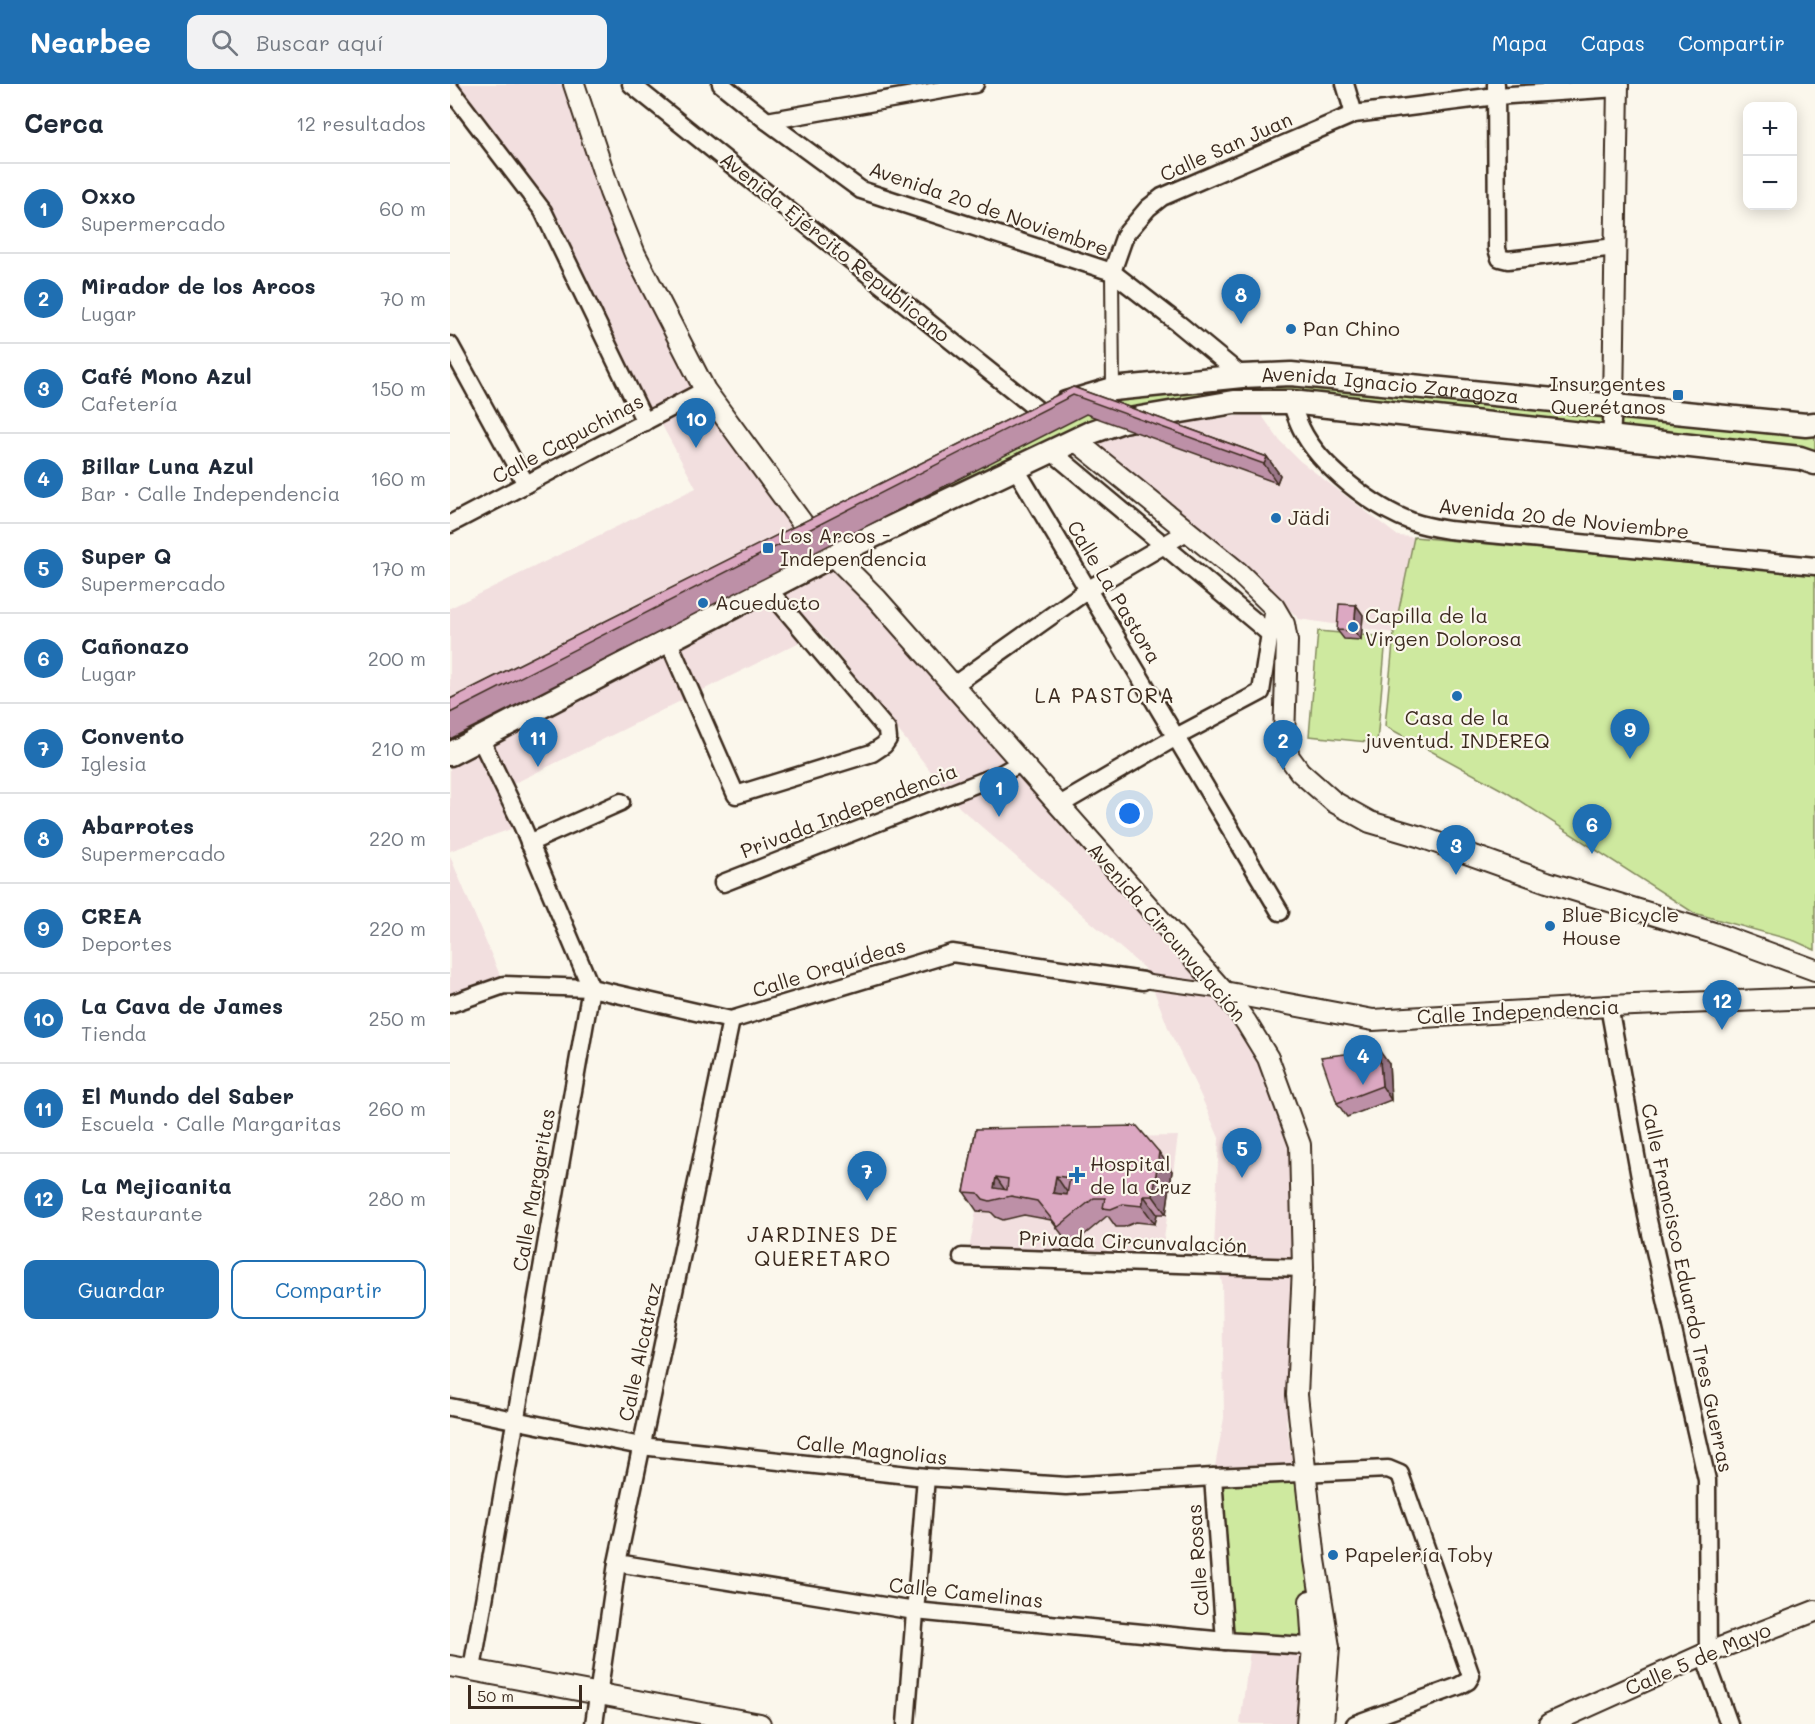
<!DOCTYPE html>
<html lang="es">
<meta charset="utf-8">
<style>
body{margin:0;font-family:Mali,sans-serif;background:#f2f2f3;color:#1f2937}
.controls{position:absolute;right:18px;top:18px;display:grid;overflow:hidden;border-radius:12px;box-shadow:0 3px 15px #0003}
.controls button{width:54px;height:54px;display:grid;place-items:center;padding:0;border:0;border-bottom:2px solid #e0e1e3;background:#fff;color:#1f2937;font:30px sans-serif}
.scale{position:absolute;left:18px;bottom:15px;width:114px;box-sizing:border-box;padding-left:6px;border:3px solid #3b2a1e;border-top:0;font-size:16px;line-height:21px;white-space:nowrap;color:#3b2a1e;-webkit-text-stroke:4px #fbf7ec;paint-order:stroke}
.you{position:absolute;left:680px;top:730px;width:21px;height:21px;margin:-15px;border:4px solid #fff;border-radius:50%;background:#1a73e8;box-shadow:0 0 0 9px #1a73e833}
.badge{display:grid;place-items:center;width:39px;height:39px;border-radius:50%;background:#1f6fb2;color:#fff;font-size:20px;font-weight:700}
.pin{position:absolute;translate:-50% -50px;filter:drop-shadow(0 2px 3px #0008)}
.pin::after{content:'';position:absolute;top:32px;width:21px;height:18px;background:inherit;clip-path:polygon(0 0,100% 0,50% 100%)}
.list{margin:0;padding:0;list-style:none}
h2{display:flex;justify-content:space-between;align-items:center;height:78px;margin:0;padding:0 24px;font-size:26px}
h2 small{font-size:20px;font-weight:400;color:#747a83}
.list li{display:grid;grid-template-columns:39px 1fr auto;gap:18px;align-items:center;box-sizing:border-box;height:90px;padding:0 24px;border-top:2px solid #e0e1e3}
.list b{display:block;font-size:22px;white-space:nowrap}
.list p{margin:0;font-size:20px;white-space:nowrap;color:#747a83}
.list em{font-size:20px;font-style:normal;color:#747a83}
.actions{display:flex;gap:12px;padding:18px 24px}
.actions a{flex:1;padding:14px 0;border:2px solid #1f6fb2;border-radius:12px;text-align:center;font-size:21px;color:#1f6fb2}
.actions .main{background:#1f6fb2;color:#fff}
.icon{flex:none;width:33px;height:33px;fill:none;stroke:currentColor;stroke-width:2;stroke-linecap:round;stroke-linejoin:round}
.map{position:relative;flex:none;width:1365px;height:1640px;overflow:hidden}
header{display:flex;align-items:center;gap:36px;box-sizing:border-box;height:84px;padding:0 30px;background:#1f6fb2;color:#fff}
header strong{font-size:28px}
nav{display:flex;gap:33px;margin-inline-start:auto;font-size:21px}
.search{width:420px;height:54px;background:#f2f2f3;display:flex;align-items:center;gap:15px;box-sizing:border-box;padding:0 21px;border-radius:12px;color:#747a83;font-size:22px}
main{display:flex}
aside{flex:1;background:#fff}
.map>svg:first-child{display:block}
.built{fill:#f2dfdf}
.green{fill:#cee99f;stroke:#848a5e;stroke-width:1.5}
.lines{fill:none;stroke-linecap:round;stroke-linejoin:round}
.pedestrian-casing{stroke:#3b2a1e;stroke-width:16}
.minor-casing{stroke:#3b2a1e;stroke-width:21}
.tertiary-casing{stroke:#3b2a1e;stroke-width:24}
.secondary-casing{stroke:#3b2a1e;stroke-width:27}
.pedestrian{stroke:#fbf7ec;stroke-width:12}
.minor{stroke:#fbf7ec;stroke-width:16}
.tertiary{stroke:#fbf7ec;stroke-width:20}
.secondary{stroke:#fbf7ec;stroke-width:22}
.wall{fill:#bd90a7;stroke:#3b2a1e;stroke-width:1.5}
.shaded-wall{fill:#9a7688;stroke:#3b2a1e;stroke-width:1.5}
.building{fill:#dca8c2;stroke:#3b2a1e;stroke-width:1.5;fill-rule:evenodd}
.poi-dot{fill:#1f6fb2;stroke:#fbf7ec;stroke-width:2}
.labels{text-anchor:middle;stroke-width:4.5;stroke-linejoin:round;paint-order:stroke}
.street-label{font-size:20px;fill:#3b2a1e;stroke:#fbf7ec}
.poi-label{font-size:20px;fill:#3b2a1e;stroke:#fbf7ec;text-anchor:start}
.neighbourhood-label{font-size:21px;letter-spacing:1.5px;fill:#3b2a1e;stroke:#fbf7ec}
</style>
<header>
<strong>Nearbee</strong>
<div class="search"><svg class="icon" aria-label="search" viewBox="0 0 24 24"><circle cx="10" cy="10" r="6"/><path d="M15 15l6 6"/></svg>Buscar aquí</div>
<nav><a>Mapa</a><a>Capas</a><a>Compartir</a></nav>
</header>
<main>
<aside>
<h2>Cerca<small>12 resultados</small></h2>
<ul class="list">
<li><span class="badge">1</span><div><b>Oxxo</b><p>Supermercado</p></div><em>60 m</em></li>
<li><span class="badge">2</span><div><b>Mirador de los Arcos</b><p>Lugar</p></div><em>70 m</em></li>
<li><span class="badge">3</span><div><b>Café Mono Azul</b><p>Cafetería</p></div><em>150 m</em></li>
<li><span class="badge">4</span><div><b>Billar Luna Azul</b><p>Bar · Calle Independencia</p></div><em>160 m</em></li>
<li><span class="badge">5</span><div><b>Super Q</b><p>Supermercado</p></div><em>170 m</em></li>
<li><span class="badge">6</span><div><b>Cañonazo</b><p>Lugar</p></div><em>200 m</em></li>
<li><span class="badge">7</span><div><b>Convento</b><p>Iglesia</p></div><em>210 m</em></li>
<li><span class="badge">8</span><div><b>Abarrotes</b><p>Supermercado</p></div><em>220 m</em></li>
<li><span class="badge">9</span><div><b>CREA</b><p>Deportes</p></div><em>220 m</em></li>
<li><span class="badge">10</span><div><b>La Cava de James</b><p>Tienda</p></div><em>250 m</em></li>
<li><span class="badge">11</span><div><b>El Mundo del Saber</b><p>Escuela · Calle Margaritas</p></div><em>260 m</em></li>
<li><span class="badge">12</span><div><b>La Mejicanita</b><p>Restaurante</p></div><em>280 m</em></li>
</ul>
<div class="actions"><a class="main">Guardar</a><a>Compartir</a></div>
</aside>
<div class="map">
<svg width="1365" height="1640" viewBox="0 0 1365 1640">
<rect width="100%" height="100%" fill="#fbf7ec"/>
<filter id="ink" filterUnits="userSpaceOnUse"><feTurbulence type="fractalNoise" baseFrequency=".0167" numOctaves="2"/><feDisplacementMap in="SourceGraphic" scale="12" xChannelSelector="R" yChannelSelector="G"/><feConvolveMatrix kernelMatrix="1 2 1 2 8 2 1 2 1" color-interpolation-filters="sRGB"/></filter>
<g filter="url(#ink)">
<!-- built -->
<g class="built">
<path d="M 0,0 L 124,0 L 160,108 L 255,306 L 356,444 L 0,624 L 0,524 L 246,404 L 207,332 L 195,338 L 93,127 Z"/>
<path d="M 810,329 L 830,357 L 850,377 L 948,452 L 964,453 L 944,549 L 849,535 L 831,517 L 636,361 L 681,349 L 727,340 Z"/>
<path d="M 383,471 L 796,938 L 850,1061 L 847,1311 L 836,1336 L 844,1389 L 763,1393 L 774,1334 L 772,1199 L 764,1165 L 769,1054 L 751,1012 L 719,946 L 696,886 L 510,724 L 370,548 L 55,704 L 72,741 L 0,767 L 0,670 Z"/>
<path d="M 0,772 L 54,901 L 0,920 Z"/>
<path d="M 728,1052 L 712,1170 L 522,1168 L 519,1166 L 539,1055 Z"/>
<path d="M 801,1559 L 863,1562 L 857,1640 L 790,1640 Z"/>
</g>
<!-- green -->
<g class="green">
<path d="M 852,295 L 1365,347 L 1365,375 L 950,325 L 676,329 L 629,340 L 0,662 L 0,633 L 432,411 L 668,314 Z"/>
<path d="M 964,453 L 1365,491 L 1365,866 L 1345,857 L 1244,829 L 1056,708 L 935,642 L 944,549 Z"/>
<path d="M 868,547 L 936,553 L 927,659 L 859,652 Z"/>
<path d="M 844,1389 L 856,1474 L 863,1562 L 775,1557 L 763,1393 Z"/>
</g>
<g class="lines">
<!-- pedestrian casing -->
<g class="pedestrian-casing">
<g id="pedestrian">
<path d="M 662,188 L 663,305"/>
<path d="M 693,897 L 774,908"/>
</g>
</g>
<!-- minor casing -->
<g class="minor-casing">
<g id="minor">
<path d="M 181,0 L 589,327"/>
<path d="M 271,0 L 317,37 L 411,106 L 662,188 L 729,240 L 792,292"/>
<path d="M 895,0 L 904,30"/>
<path d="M 1046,0 L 1047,165 L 1050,174 L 1058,176 L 1165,163"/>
<path d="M 0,5 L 93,127 L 195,338"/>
<path d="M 317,37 L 525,0"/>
<path d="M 662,188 L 675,151 L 698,124 L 712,113 L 904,30 L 1046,12 L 1168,4"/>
<path d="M 0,261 L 76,400"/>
<path d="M 841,318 C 844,327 847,336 851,344 C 869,382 924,424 963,438 C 974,442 987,444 999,446 L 1365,482"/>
<path d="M 1161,355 L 1163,320"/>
<path d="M 601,367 L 820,550"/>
<path d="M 566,385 L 830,828"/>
<path d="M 0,440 L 255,306"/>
<path d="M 218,556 L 286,711 L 422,669 L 434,661 L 438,655 L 437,646 L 318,505"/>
<path d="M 504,601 L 639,505 L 738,447"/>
<path d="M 608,722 L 726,653 L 811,608 L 824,523"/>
<path d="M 79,759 L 171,718"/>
<path d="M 273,799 L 551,690 L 572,678"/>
<path d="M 0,920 L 54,901 L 141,904 L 281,936 L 502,869 L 693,897"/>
<path d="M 1159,922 L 1197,1132 L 1257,1396 L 1258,1582 L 1279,1640"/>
<path d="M 512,1173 L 853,1184"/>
<path d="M 0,1323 L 191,1362 L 476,1393 L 616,1402 L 763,1393 L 938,1385 L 950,1390 L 1021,1592 L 1018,1597 L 1009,1602 L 905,1640"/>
<path d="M 763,1393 L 775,1557"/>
<path d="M 167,1479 L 465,1527 L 775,1557 L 874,1563"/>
<path d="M 22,1585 L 141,904 L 72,741 L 30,654"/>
<path d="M 144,1640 L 167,1479 L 281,936"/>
<path d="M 456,1640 L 476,1393"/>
</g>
</g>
<!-- tertiary casing -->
<g class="tertiary-casing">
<g id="tertiary">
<path d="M 124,0 L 160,108 L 185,170 L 255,306 L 356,444 L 427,515 L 774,908 L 796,938 L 818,974 L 850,1061 L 853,1184 L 847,1311 L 865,1476 L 879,1563 L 873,1640"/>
<path d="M 1163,320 L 1168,0"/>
<path d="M 625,356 L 788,488 L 824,523 L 834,540 L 837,557 L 834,655 L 839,673 L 850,688 L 884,718 L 920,738 L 971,753 L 1097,798 L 1264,849 L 1365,886"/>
<path d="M 774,908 L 923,936 L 1159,922 L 1365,914"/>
<path d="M 0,1582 L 310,1640"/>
<path d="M 857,1640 L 863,1562 L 860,1517"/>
<path d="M 1099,1640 L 1257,1569 L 1365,1527"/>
</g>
</g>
<!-- secondary casing -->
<g class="secondary-casing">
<g id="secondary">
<path id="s1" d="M 616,319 L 663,305 L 792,292 L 841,290 L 1356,341 L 1365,340"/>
<path d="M 0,670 L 383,471 L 642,348 L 673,337 L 784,318 L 841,318 L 1350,374 L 1365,379"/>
</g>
</g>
<!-- pedestrian -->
<use href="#pedestrian" class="pedestrian"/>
<!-- minor -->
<use href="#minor" class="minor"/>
<!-- tertiary -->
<use href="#tertiary" class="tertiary"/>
<!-- secondary -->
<use href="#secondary" class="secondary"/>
</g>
<!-- wall -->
<g class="wall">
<path d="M 623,303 L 817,373 L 830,391 L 827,399 L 636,330 L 0,655 L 0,615 Z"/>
<path d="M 906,521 L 913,531 L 911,556 L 894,555 L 887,546 Z"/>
<path d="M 939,980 L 941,1016 L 897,1033 L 887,1019 Z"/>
<path d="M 526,1045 L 722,1087 L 716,1130 L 707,1130 L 705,1140 L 686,1138 L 674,1143 L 666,1143 L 658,1132 L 657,1132 L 621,1162 L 601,1136 L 574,1131 L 553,1136 L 546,1133 L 541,1128 L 527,1127 L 514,1108 Z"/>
</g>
<!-- shaded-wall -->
<g class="shaded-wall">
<path d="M 817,373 L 830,391 L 827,399 L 814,380 Z"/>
<path d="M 906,521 L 913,531 L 911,556 L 904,547 Z"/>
<path d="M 929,966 L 939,980 L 941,1016 L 932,1002 Z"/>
<path d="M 709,1068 L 722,1087 L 716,1130 L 703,1112 Z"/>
<path d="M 606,1092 L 619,1111 L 603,1109 Z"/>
<path d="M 546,1093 L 559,1112 L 544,1104 Z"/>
<path d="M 694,1112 L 707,1130 L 705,1140 L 692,1122 Z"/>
</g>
<!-- building -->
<g class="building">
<path d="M 623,303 L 817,373 L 814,380 L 623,311 L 0,629 L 0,615 Z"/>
<path d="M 889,520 L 906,521 L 904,547 L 887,546 Z"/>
<path d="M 929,966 L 932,1002 L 887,1019 L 871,973 Z"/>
<path d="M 687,1042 L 709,1068 L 703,1112 L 694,1112 L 692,1122 L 673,1120 L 661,1125 L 653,1124 L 655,1114 L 644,1114 L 608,1143 L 587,1117 L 561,1112 L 540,1117 L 533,1115 L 528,1109 L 514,1108 L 526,1045 ZM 606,1092 L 620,1094 L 617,1111 L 603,1109 ZM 546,1093 L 558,1095 L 557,1106 L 544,1104 Z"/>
</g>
</g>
<!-- markers -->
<g class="poi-dot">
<circle cx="841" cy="245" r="6"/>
<rect x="1222" y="305" width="12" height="12" rx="3"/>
<circle cx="826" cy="434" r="6"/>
<rect x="312" y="458" width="12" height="12" rx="3"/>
<circle cx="253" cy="519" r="6"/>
<circle cx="903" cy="543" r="6"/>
<circle cx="1007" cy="612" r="6"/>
<circle cx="1100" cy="842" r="6"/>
<path d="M624 1082h6v6h6v6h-6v6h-6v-6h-6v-6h6z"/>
<circle cx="883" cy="1471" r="6"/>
</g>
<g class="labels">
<!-- street labels -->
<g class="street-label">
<text transform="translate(776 63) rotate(-24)" y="7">Calle San Juan</text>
<text transform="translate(539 125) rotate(19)" y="7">Avenida 20 de Noviembre</text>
<text transform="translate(385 163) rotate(39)" y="7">Avenida Ejército Republicano</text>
<text dy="7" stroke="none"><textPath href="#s1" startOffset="327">Avenida Ignacio Zaragoza</textPath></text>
<text transform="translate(118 355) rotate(-28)" y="7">Calle Capuchinas</text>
<text transform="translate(1114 435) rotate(6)" y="7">Avenida 20 de Noviembre</text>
<text transform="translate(664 508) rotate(59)" y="7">Calle La Pastora</text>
<text transform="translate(399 727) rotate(-21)" y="7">Privada Independencia</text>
<text transform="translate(717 848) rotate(49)" y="7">Avenida Circunvalación</text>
<text transform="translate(379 884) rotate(-17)" y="7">Calle Orquídeas</text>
<text transform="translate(1068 928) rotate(-3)" y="7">Calle Independencia</text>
<text transform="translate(84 1106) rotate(-80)" y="7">Calle Margaritas</text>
<text transform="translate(683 1158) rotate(2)" y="7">Privada Circunvalación</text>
<text transform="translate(1237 1204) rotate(78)" y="7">Calle Francisco Eduardo Tres Guerras</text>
<text transform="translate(190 1268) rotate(-78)" y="7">Calle Alcatraz</text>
<text transform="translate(422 1366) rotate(6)" y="7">Calle Magnolias</text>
<text transform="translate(748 1476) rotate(-94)" y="7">Calle Rosas</text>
<text transform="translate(516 1509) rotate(6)" y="7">Calle Camelinas</text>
<text transform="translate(1248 1575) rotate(-23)" y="7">Calle 5 de Mayo</text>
</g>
<!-- poi labels -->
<g class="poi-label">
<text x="853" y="252">Pan Chino</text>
<text x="1216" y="307" text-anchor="end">Insurgentes<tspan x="1216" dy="23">Querétanos</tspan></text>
<text x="838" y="441">Jädi</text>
<text x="330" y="459">Los Arcos -<tspan x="330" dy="23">Independencia</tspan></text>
<text x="265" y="526">Acueducto</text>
<text x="915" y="539">Capilla de la<tspan x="915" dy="23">Virgen Dolorosa</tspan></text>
<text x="1007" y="641" text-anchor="middle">Casa de la<tspan x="1007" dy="23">juventud. INDEREQ</tspan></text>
<text x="1112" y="838">Blue Bicycle<tspan x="1112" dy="23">House</tspan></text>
<text x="640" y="1087">Hospital<tspan x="640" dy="23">de la Cruz</tspan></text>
<text x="895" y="1478">Papelería Toby</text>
</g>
<!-- neighbourhood labels -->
<g class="neighbourhood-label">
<text x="655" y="619">LA PASTORA</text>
<text x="373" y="1158">JARDINES DE<tspan x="373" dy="24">QUERETARO</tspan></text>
</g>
</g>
</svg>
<div class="controls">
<button>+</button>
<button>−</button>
</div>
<div class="scale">50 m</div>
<div class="you"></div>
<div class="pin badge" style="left:549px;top:733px">1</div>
<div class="pin badge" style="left:833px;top:686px">2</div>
<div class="pin badge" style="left:1006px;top:791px">3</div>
<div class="pin badge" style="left:913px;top:1001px">4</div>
<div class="pin badge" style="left:792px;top:1094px">5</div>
<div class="pin badge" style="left:1142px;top:770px">6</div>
<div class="pin badge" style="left:417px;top:1117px">7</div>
<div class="pin badge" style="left:791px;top:240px">8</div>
<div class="pin badge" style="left:1180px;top:675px">9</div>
<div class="pin badge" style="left:246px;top:364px">10</div>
<div class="pin badge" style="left:88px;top:683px">11</div>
<div class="pin badge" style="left:1272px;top:946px">12</div>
</div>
</main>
